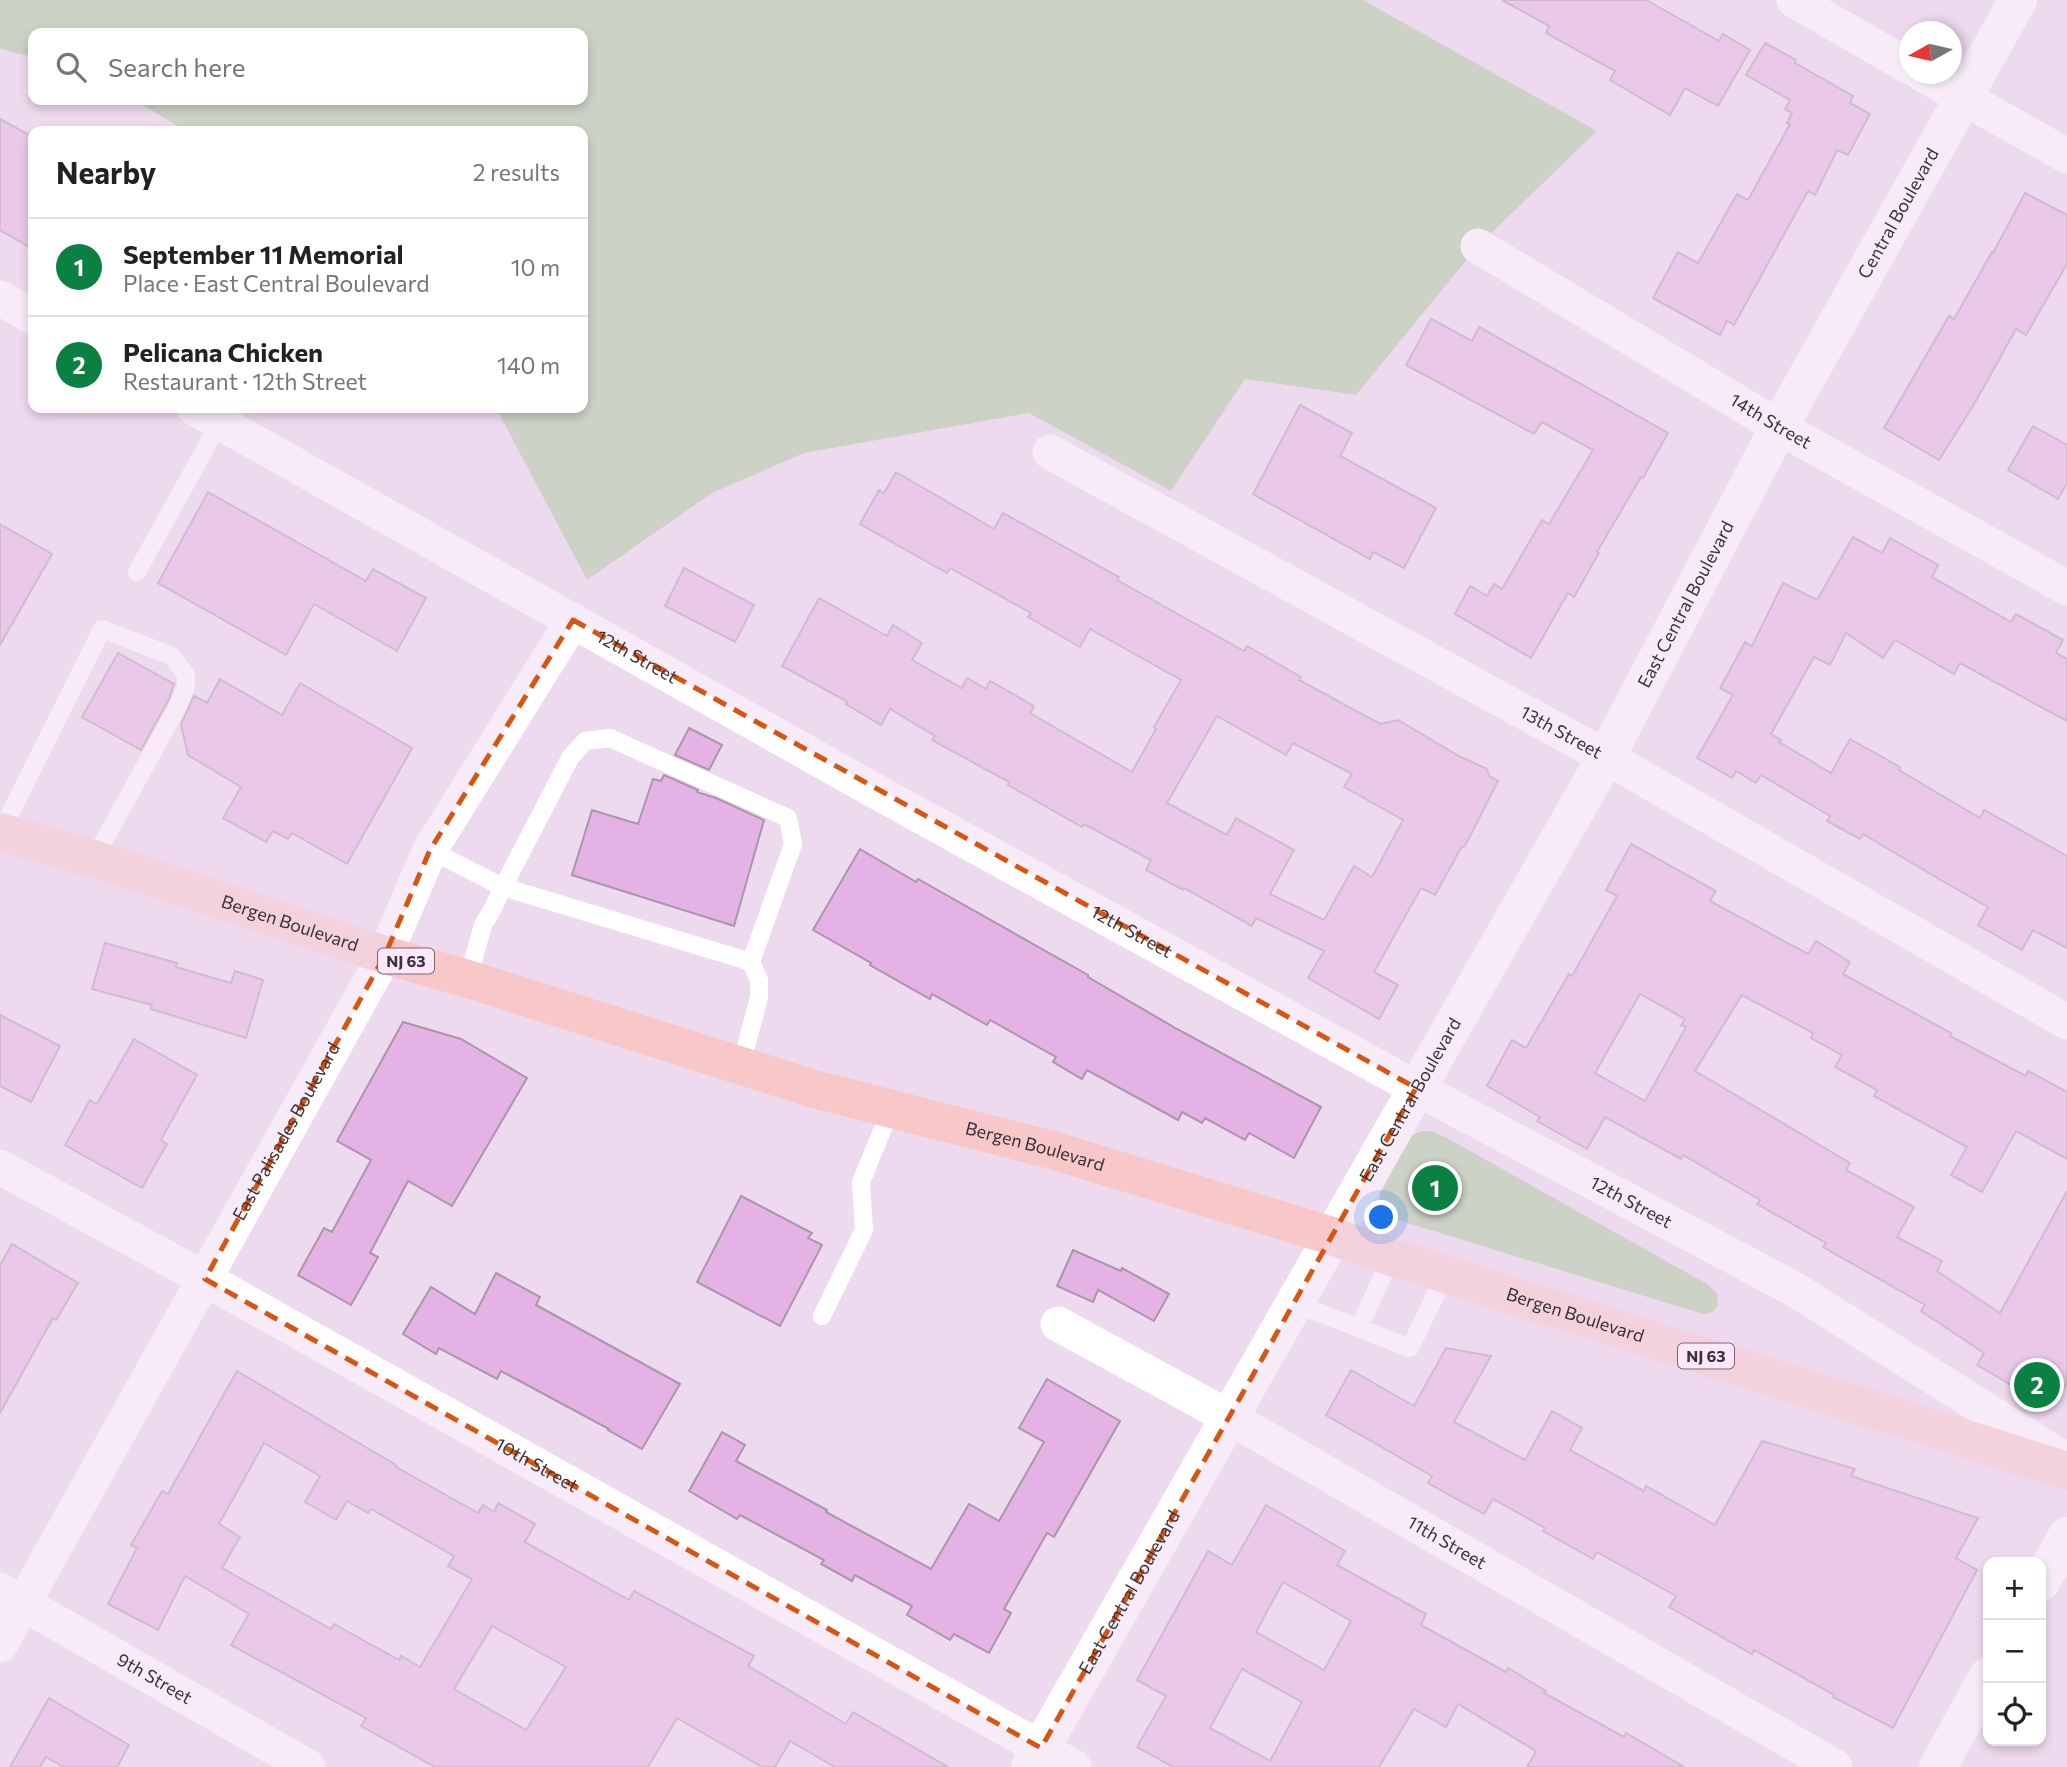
<!DOCTYPE html>
<meta charset="utf-8">
<style>
body{margin:0;font-family:Commissioner,sans-serif;background:#f2f2f2;color:#222}
.controls{position:absolute;right:21px;bottom:21px;display:grid;overflow:hidden;border-radius:14px;box-shadow:0 4px 10px #0003}
.controls button{width:63px;height:63px;display:grid;place-items:center;padding:0;border:0;border-bottom:2px solid #e0e0e0;background:#fff;color:#222;font:35px sans-serif}
.compass{position:absolute;left:1899px;top:21px;width:63px;height:63px;border-radius:50%;background:#fff;box-shadow:0 4px 10px #0003;rotate:262deg}
.you{position:absolute;left:1382px;top:1218px;width:24px;height:24px;margin:-18px;border:5px solid #fff;border-radius:50%;background:#1a73e8;box-shadow:0 0 0 10px #1a73e833}
.badge{display:grid;place-items:center;width:46px;height:46px;border-radius:50%;background:#0b8043;color:#fff;font-size:23px;font-weight:700}
.pin{position:absolute;translate:-50% -50%;border:4px solid #fff;box-shadow:0 2px 7px #0006}
.list{margin:0;padding:0;list-style:none}
h2{display:flex;justify-content:space-between;align-items:center;height:91px;margin:0;padding:0 28px;font-size:30px}
h2 small{font-size:23px;font-weight:400;color:#767676}
.list li{display:grid;grid-template-columns:46px 1fr auto;gap:21px;align-items:center;box-sizing:border-box;height:98px;padding:0 28px;border-top:2px solid #e0e0e0}
.list b{display:block;font-size:26px;white-space:nowrap}
.list p{margin:0;font-size:23px;white-space:nowrap;color:#767676}
.list em{font-size:23px;font-style:normal;color:#767676}
.icon{flex:none;width:38px;height:38px;fill:none;stroke:currentColor;stroke-width:2;stroke-linecap:round;stroke-linejoin:round}
.map{position:relative;flex:none;width:2067px;height:1767px;overflow:hidden}
.search{position:absolute;background:#fff;box-shadow:0 4px 10px #0003;left:28px;top:28px;width:560px;height:77px;display:flex;align-items:center;gap:18px;box-sizing:border-box;padding:0 24px;border-radius:14px;color:#767676;font-size:26px}
.panel{position:absolute;background:#fff;box-shadow:0 4px 10px #0003;left:28px;top:126px;width:560px;height:287px;border-radius:14px}
.map>svg:first-child{display:block}
.green{fill:#a2c894}
.building{fill:#e4b2e4;stroke:#a997a9;stroke-width:2;fill-rule:evenodd}
.lines{fill:none;stroke-linecap:round;stroke-linejoin:round}
.lane{stroke:#fff;stroke-width:18}
.street{stroke:#fff;stroke-width:35}
.secondary{stroke:#fff;stroke-width:38}
.primary{stroke:#f8c8c8;stroke-width:38}
.marked{fill:none;stroke:#d75511;stroke-width:5;stroke-dasharray:14 9;stroke-linejoin:round}
.labels{text-anchor:middle;stroke-width:5;stroke-linejoin:round;paint-order:stroke}
.shield{fill:#fce7fb;stroke:#746874;stroke-width:2}
.shield-label{font-size:16px;font-weight:bold;fill:#3a323a}
.street-label{font-size:18px;fill:#3a323a;stroke:#fce7fb}
</style>
<div class="map">
<svg width="2067" height="1767" viewBox="0 0 2067 1767">
<rect width="100%" height="100%" fill="#eedaee"/>
<!-- green -->
<g class="green">
<path d="M 0,0 L 1363,0 L 1597,131 L 1478,246 L 1356,395 L 1245,379 L 1171,491 L 1029,413 L 804,453 L 712,493 L 587,580 L 496,408 L 583,408 L 583,131 L 186,131 L 135,100 L 583,100 L 583,33 L 33,33 L 33,57 L 0,49 Z"/>
<path d="M 1421,1131 L 1431,1131 L 1447,1138 L 1707,1284 L 1717,1293 L 1718,1305 L 1713,1312 L 1703,1314 L 1693,1311 L 1385,1216 L 1381,1209 L 1380,1194 L 1410,1137 Z"/>
</g>
<!-- building -->
<g class="building">
<path d="M 1502,0 L 1646,0 L 1719,41 L 1723,34 L 1750,50 L 1718,106 L 1685,88 L 1670,115 L 1610,80 L 1615,71 L 1546,33 L 1549,26 Z"/>
<path d="M 1765,43 L 1796,60 L 1795,63 L 1853,96 L 1850,103 L 1870,114 L 1848,155 L 1837,150 L 1815,195 L 1808,191 L 1734,325 L 1727,321 L 1720,335 L 1653,298 L 1678,252 L 1698,263 L 1737,194 L 1748,200 L 1790,124 L 1787,123 L 1792,113 L 1785,109 L 1790,100 L 1746,75 Z"/>
<path d="M 0,119 L 33,137 L 33,249 L 0,230 Z"/>
<path d="M 2025,193 L 2067,215 L 2067,264 L 2026,335 L 2016,329 L 1976,401 L 1939,460 L 1884,428 L 1949,316 L 1954,319 L 1992,252 L 1993,253 Z"/>
<path d="M 1431,319 L 1472,341 L 1479,327 L 1668,433 L 1643,478 L 1641,477 L 1597,552 L 1599,553 L 1574,597 L 1568,593 L 1531,658 L 1455,614 L 1470,586 L 1487,596 L 1494,584 L 1502,589 L 1542,520 L 1549,524 L 1593,450 L 1542,422 L 1534,434 L 1406,365 Z"/>
<path d="M 1300,405 L 1352,433 L 1340,456 L 1436,508 L 1404,568 L 1373,552 L 1370,559 L 1253,494 Z"/>
<path d="M 2033,426 L 2067,445 L 2067,483 L 2058,499 L 2008,470 Z"/>
<path d="M 896,472 L 994,529 L 1003,513 L 1119,577 L 1117,580 L 1244,651 L 1247,646 L 1301,677 L 1299,680 L 1380,724 L 1398,720 L 1459,756 L 1487,769 L 1489,776 L 1498,781 L 1465,846 L 1461,848 L 1435,895 L 1421,888 L 1374,972 L 1398,985 L 1379,1019 L 1308,978 L 1324,951 L 1256,918 L 1252,926 L 1184,888 L 1183,890 L 1146,870 L 1151,860 L 1084,824 L 1082,827 L 1008,785 L 1009,782 L 932,740 L 935,736 L 890,709 L 881,725 L 846,704 L 848,702 L 782,666 L 819,598 L 887,636 L 893,625 L 922,643 L 912,660 L 962,688 L 967,678 L 986,689 L 990,681 L 1034,706 L 1030,713 L 1132,772 L 1156,729 L 1154,727 L 1181,680 L 1090,629 L 1080,647 L 1028,617 L 1031,613 L 950,568 L 947,573 L 860,524 L 879,490 L 884,493 ZM 1217,716 L 1286,755 L 1293,743 L 1352,774 L 1344,787 L 1403,820 L 1372,877 L 1354,866 L 1324,920 L 1270,894 L 1294,850 L 1236,818 L 1227,835 L 1167,803 Z"/>
<path d="M 208,492 L 366,581 L 373,569 L 426,598 L 397,651 L 314,604 L 286,655 L 158,583 Z"/>
<path d="M 0,524 L 52,554 L 0,645 Z"/>
<path d="M 1853,537 L 1882,553 L 1890,538 L 1938,565 L 1932,577 L 2011,622 L 2016,614 L 2063,640 L 2056,653 L 2067,659 L 2067,721 L 1960,663 L 1954,674 L 1895,640 L 1883,658 L 1846,633 L 1830,665 L 1814,657 L 1771,734 L 1781,740 L 1779,742 L 1831,773 L 1850,739 L 1900,767 L 1899,770 L 1980,818 L 1984,810 L 2067,856 L 2067,948 L 2033,930 L 2022,950 L 1978,925 L 1988,907 L 1944,882 L 1863,834 L 1860,839 L 1827,821 L 1830,816 L 1761,775 L 1756,783 L 1736,771 L 1732,778 L 1697,758 L 1733,695 L 1720,688 L 1745,642 L 1752,646 L 1783,583 L 1817,600 Z"/>
<path d="M 684,568 L 754,605 L 735,642 L 665,606 Z"/>
<path d="M 118,653 L 174,684 L 169,699 L 141,750 L 82,717 Z"/>
<path d="M 220,679 L 282,715 L 300,683 L 412,748 L 347,864 L 292,833 L 288,839 L 273,831 L 266,842 L 223,818 L 241,787 L 188,755 L 181,724 L 194,696 L 207,703 Z"/>
<path d="M 689,728 L 722,745 L 709,770 L 675,755 Z"/>
<path d="M 664,775 L 698,790 L 697,792 L 716,798 L 764,820 L 734,926 L 572,875 L 592,810 L 638,824 L 653,779 L 661,781 Z"/>
<path d="M 1631,844 L 1716,891 L 1710,901 L 1808,954 L 1816,941 L 1850,962 L 1843,974 L 1951,1033 L 1950,1036 L 2026,1076 L 2028,1071 L 2067,1092 L 2067,1159 L 2016,1131 L 1982,1192 L 1951,1175 L 1967,1147 L 1874,1096 L 1877,1090 L 1835,1067 L 1842,1055 L 1811,1038 L 1813,1033 L 1742,995 L 1695,1071 L 1850,1163 L 1846,1170 L 1914,1207 L 1897,1237 L 1942,1261 L 1937,1271 L 2000,1313 L 2067,1191 L 2067,1383 L 2056,1401 L 2046,1405 L 1977,1365 L 1984,1353 L 1921,1311 L 1925,1305 L 1823,1247 L 1826,1243 L 1757,1204 L 1760,1200 L 1683,1155 L 1681,1159 L 1605,1117 L 1587,1149 L 1537,1121 L 1540,1117 L 1487,1086 L 1512,1040 L 1526,1048 L 1569,974 L 1572,976 L 1617,896 L 1606,890 ZM 1640,994 L 1685,1019 L 1681,1025 L 1686,1027 L 1645,1101 L 1595,1073 Z"/>
<path d="M 860,849 L 916,882 L 918,879 L 1088,975 L 1088,977 L 1177,1029 L 1321,1107 L 1294,1158 L 1249,1133 L 1245,1140 L 1205,1118 L 1202,1123 L 1182,1112 L 1178,1120 L 1087,1070 L 1082,1079 L 1053,1062 L 1056,1057 L 990,1020 L 987,1025 L 932,994 L 930,999 L 870,965 L 871,963 L 813,930 Z"/>
<path d="M 105,943 L 177,963 L 176,967 L 231,983 L 235,971 L 263,980 L 246,1038 L 151,1009 L 152,1005 L 92,989 Z"/>
<path d="M 0,1015 L 60,1046 L 31,1102 L 0,1086 Z"/>
<path d="M 403,1022 L 461,1039 L 527,1078 L 452,1206 L 408,1181 L 370,1253 L 378,1257 L 351,1305 L 298,1275 L 324,1228 L 332,1232 L 371,1160 L 337,1141 Z"/>
<path d="M 134,1039 L 197,1075 L 161,1140 L 167,1144 L 142,1188 L 65,1145 L 90,1100 L 97,1104 Z"/>
<path d="M 741,1196 L 812,1233 L 808,1238 L 822,1245 L 780,1326 L 697,1282 Z"/>
<path d="M 12,1244 L 78,1283 L 56,1320 L 53,1318 L 0,1413 L 0,1265 Z"/>
<path d="M 1073,1250 L 1121,1271 L 1122,1268 L 1169,1294 L 1154,1321 L 1098,1290 L 1093,1302 L 1057,1286 Z"/>
<path d="M 496,1273 L 540,1297 L 536,1305 L 680,1384 L 642,1449 L 608,1430 L 609,1429 L 501,1371 L 497,1379 L 439,1348 L 436,1354 L 403,1334 L 431,1287 L 475,1314 Z"/>
<path d="M 1446,1348 L 1491,1356 L 1454,1422 L 1525,1460 L 1552,1411 L 1582,1428 L 1570,1450 L 1644,1491 L 1646,1486 L 1715,1525 L 1762,1441 L 1855,1469 L 1851,1476 L 1978,1518 L 1956,1558 L 1977,1570 L 1893,1728 L 1833,1697 L 1834,1695 L 1754,1650 L 1752,1654 L 1669,1607 L 1676,1596 L 1597,1552 L 1593,1559 L 1543,1531 L 1545,1528 L 1493,1499 L 1484,1514 L 1428,1483 L 1432,1476 L 1326,1415 L 1351,1370 L 1414,1406 Z"/>
<path d="M 237,1371 L 396,1465 L 396,1467 L 478,1513 L 483,1505 L 494,1512 L 498,1503 L 535,1524 L 525,1542 L 629,1600 L 634,1591 L 754,1656 L 748,1666 L 846,1724 L 853,1712 L 948,1767 L 835,1767 L 790,1741 L 775,1767 L 762,1767 L 677,1718 L 648,1767 L 435,1767 L 361,1726 L 366,1718 L 231,1645 L 249,1614 L 185,1576 L 158,1630 L 108,1604 L 137,1548 L 131,1545 L 162,1491 L 168,1494 ZM 264,1443 L 320,1476 L 305,1502 L 336,1520 L 347,1501 L 368,1513 L 371,1509 L 454,1556 L 448,1566 L 472,1579 L 420,1667 L 401,1656 L 399,1660 L 334,1624 L 331,1629 L 222,1568 L 240,1537 L 219,1524 ZM 492,1626 L 566,1667 L 526,1730 L 454,1689 Z"/>
<path d="M 1047,1379 L 1120,1421 L 1054,1537 L 1047,1533 L 1004,1609 L 1011,1613 L 989,1653 L 954,1634 L 950,1640 L 907,1615 L 912,1606 L 855,1575 L 852,1581 L 821,1564 L 824,1560 L 740,1515 L 737,1519 L 689,1491 L 722,1432 L 745,1445 L 736,1461 L 827,1510 L 826,1512 L 931,1569 L 969,1504 L 999,1521 L 1044,1442 L 1019,1428 Z"/>
<path d="M 1266,1505 L 1345,1551 L 1337,1565 L 1426,1614 L 1421,1625 L 1506,1672 L 1508,1668 L 1546,1691 L 1544,1693 L 1624,1737 L 1626,1733 L 1684,1767 L 1527,1767 L 1536,1751 L 1458,1704 L 1446,1727 L 1414,1709 L 1379,1767 L 1173,1767 L 1137,1747 L 1166,1696 L 1137,1680 L 1208,1551 L 1232,1565 ZM 1283,1582 L 1351,1621 L 1324,1670 L 1256,1632 ZM 1242,1669 L 1302,1702 L 1270,1761 L 1210,1728 Z"/>
<path d="M 49,1698 L 129,1745 L 117,1767 L 64,1767 L 46,1757 L 40,1767 L 10,1767 Z"/>
</g>
<g class="lines">
<!-- lane -->
<g class="lane">
<path d="M 137,572 L 220,422"/>
<path d="M 1,832 L 102,629 L 172,656 L 186,675 L 186,686 L 179,704 L 94,859"/>
<path d="M 430,850 L 503,887 L 570,758 L 585,741 L 610,738 L 788,818 L 793,844 L 751,962"/>
<path d="M 468,979 L 483,925 L 491,912 L 503,887 L 751,962 L 759,980 L 759,997 L 741,1066"/>
<path d="M 1294,1303 L 1410,1348 L 1446,1273"/>
<path d="M 822,1316 L 864,1230 L 861,1182 L 891,1109"/>
<path d="M 1359,1328 L 1391,1257"/>
</g>
<!-- street -->
<g class="street">
<path d="M 1794,0 L 1910,67"/>
<path d="M 1922,74 L 2067,156"/>
<path id="s1" d="M 1478,246 L 1779,427 L 2067,588"/>
<path d="M 0,298 L 33,317"/>
<path id="s2" d="M 194,408 L 877,792 L 1416,1088 L 1794,1289 L 2067,1461"/>
<path id="s3" d="M 1050,452 L 1606,757 L 2067,1022"/>
<path id="s4" d="M 0,1167 L 205,1279 L 1074,1767"/>
<path id="s5" d="M 1058,1324 L 1229,1417 L 1835,1767"/>
<path id="s6" d="M 0,1590 L 308,1767"/>
<path id="s7" d="M 0,1645 L 385,955 L 430,850 L 573,620"/>
</g>
<!-- secondary -->
<g class="secondary">
<path d="M 2041,1582 L 2067,1536"/>
<path id="s8" d="M 1030,1767 L 1606,757 L 1779,427 L 2018,0"/>
<path d="M 1938,1767 L 1988,1676"/>
</g>
<!-- primary -->
<path class="primary" id="s9" d="M 0,832 L 94,859 L 385,955 L 468,979 L 814,1089 L 1052,1150 L 1332,1236 L 1391,1257 L 2067,1471"/>
</g>
<!-- marked area -->
<path d="M0 0H2067V1767H0ZM 573,620 L 1416,1088 L 1041,1748 L 205,1279 L 385,955 L 430,850 Z" fill="#eedaee" fill-opacity=".55" fill-rule="evenodd"/>
<path class="marked" d="M 573,620 L 1416,1088 L 1041,1748 L 205,1279 L 385,955 L 430,850 Z"/>
<g class="labels">
<!-- shield labels -->
<g class="shield">
<rect x="378" y="948.5" width="56" height="25" rx="5"/>
<rect x="1678" y="1343.5" width="56" height="25" rx="5"/>
</g>
<g class="shield-label">
<text x="406" y="967">NJ 63</text>
<text x="1706" y="1362">NJ 63</text>
</g>
<!-- street labels -->
<g class="street-label">
<text dy="6" stroke="none"><textPath href="#s8" startOffset="1780">Central Boulevard</textPath></text>
<text dy="6" stroke="none"><textPath href="#s1" startOffset="341">14th Street</textPath></text>
<text dy="6" stroke="none"><textPath href="#s8" startOffset="1335">East Central Boulevard</textPath></text>
<text dy="6" stroke="none"><textPath href="#s2" startOffset="508">12th Street</textPath></text>
<text dy="6" stroke="none"><textPath href="#s3" startOffset="583">13th Street</textPath></text>
<text dy="6" stroke="none"><textPath href="#s9" startOffset="304">Bergen Boulevard</textPath></text>
<text dy="6" stroke="none"><textPath href="#s2" startOffset="1074">12th Street</textPath></text>
<text dy="6" stroke="none"><textPath href="#s8" startOffset="768">East Central Boulevard</textPath></text>
<text dy="6" stroke="none"><textPath href="#s7" startOffset="588">East Palisades Boulevard</textPath></text>
<text dy="6" stroke="none"><textPath href="#s9" startOffset="1082">Bergen Boulevard</textPath></text>
<text dy="6" stroke="none"><textPath href="#s2" startOffset="1642">12th Street</textPath></text>
<text dy="6" stroke="none"><textPath href="#s9" startOffset="1648">Bergen Boulevard</textPath></text>
<text dy="6" stroke="none"><textPath href="#s4" startOffset="614">10th Street</textPath></text>
<text dy="6" stroke="none"><textPath href="#s5" startOffset="446">11th Street</textPath></text>
<text dy="6" stroke="none"><textPath href="#s8" startOffset="201">East Central Boulevard</textPath></text>
<text dy="6" stroke="none"><textPath href="#s6" startOffset="178">9th Street</textPath></text>
</g>
</g>
</svg>
<div class="controls">
<button>+</button>
<button>−</button>
<button><svg class="icon" aria-label="locate" viewBox="0 0 24 24"><circle cx="12" cy="12" r="6"/><path d="M12 2v4M12 18v4M2 12h4M18 12h4"/></svg></button>
</div>
<svg class="compass" viewBox="-18 -18 36 36"><path d="M0-13l5 13h-10z" fill="#e53935"/><path d="M0 13l5-13h-10z" fill="#767676"/></svg>
<div class="you"></div>
<div class="pin badge" style="left:1435px;top:1188px">1</div>
<div class="pin badge" style="left:2037px;top:1385px">2</div>
<div class="search"><svg class="icon" aria-label="search" viewBox="0 0 24 24"><circle cx="10" cy="10" r="6"/><path d="M15 15l6 6"/></svg>Search here</div>
<section class="panel">
<h2>Nearby<small>2 results</small></h2>
<ul class="list">
<li><span class="badge">1</span><div><b>September 11 Memorial</b><p>Place · East Central Boulevard</p></div><em>10 m</em></li>
<li><span class="badge">2</span><div><b>Pelicana Chicken</b><p>Restaurant · 12th Street</p></div><em>140 m</em></li>
</ul>
</section>
</div>
